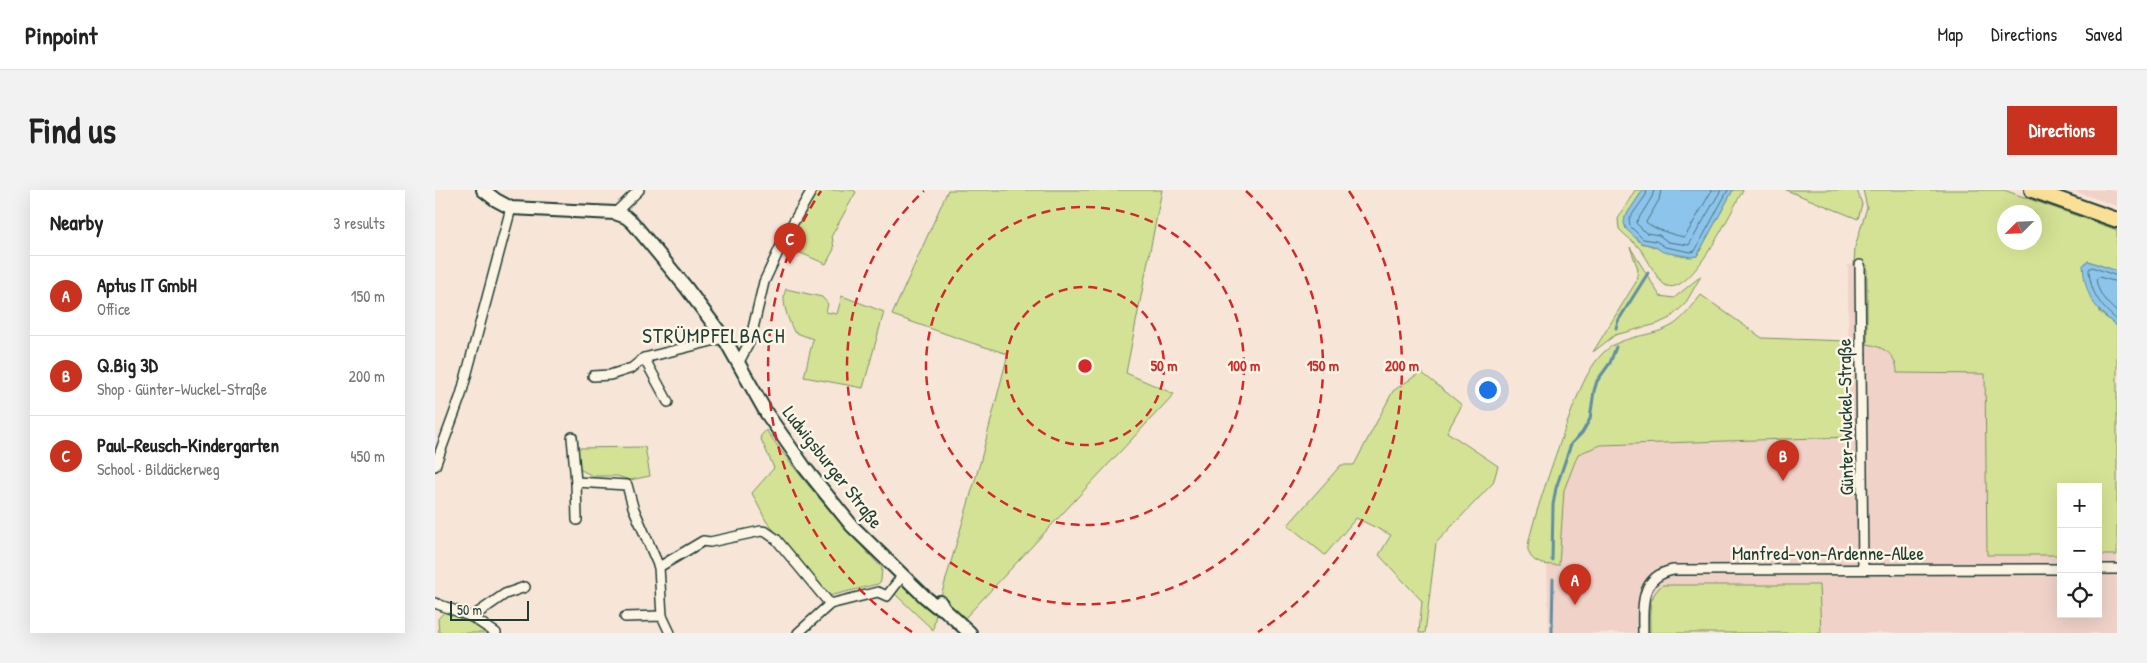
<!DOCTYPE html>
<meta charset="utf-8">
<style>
body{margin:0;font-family:"Patrick Hand",sans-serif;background:#f2f2f2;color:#222}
.controls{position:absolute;right:15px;bottom:15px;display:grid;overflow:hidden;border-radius:0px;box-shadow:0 5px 20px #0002}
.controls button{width:45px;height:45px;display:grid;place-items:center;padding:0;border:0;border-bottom:1px solid #e0e0e0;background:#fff;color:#222;font:25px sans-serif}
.compass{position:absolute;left:1562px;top:15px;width:45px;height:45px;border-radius:50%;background:#fff;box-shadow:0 5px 20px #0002;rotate:246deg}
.scale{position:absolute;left:15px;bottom:12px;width:79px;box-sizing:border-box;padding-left:5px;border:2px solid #1f3d34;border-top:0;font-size:14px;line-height:18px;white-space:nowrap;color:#1f3d34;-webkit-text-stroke:4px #fcf5e5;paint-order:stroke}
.you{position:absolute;left:1052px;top:199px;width:18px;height:18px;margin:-12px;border:4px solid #fff;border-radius:50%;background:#1a73e8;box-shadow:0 0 0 8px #1a73e833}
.badge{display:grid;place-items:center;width:32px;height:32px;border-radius:50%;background:#c8321e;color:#fff;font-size:16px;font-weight:700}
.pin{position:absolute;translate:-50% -41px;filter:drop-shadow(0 1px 2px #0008)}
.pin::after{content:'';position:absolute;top:26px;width:18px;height:15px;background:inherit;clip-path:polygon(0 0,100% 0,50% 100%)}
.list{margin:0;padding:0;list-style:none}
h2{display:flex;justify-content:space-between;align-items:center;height:65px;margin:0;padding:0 20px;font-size:21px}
h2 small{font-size:16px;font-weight:400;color:#767676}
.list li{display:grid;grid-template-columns:32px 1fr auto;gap:15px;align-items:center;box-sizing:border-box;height:80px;padding:0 20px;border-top:1px solid #e0e0e0}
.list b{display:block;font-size:19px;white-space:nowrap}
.list p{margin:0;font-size:16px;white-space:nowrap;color:#767676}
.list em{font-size:16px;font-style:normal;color:#767676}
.icon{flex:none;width:28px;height:28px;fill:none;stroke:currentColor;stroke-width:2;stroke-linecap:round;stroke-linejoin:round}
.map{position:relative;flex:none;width:1682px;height:443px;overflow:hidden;border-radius:0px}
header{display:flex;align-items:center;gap:30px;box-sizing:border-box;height:70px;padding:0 25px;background:#fff;border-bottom:1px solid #e0e0e0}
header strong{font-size:24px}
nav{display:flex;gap:28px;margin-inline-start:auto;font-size:18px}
.intro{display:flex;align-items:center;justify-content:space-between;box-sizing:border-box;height:120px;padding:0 30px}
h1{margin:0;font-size:35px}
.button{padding:12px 22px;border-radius:0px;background:#c8321e;color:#fff;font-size:18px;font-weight:700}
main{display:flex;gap:30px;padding:0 30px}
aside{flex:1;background:#fff;border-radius:0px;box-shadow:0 5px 20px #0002}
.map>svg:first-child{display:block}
.built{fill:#f0d2c8}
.green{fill:#d4e295;stroke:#7a9064;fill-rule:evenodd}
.water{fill:#8dc4eb;stroke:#618ea2}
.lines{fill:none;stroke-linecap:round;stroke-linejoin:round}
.shore{stroke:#4b737d;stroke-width:1}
.stream{stroke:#618ea2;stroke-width:3}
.street-casing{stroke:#1f3d34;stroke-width:12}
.secondary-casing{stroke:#1f3d34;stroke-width:16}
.primary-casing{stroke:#1f3d34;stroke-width:18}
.street{stroke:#fcf5e5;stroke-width:9}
.secondary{stroke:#fcf5e5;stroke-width:12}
.primary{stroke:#f9e096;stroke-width:14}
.ring{fill:none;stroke:#d62828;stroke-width:2.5;stroke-dasharray:9 6}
.labels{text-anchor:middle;stroke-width:5;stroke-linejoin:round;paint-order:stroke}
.street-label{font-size:19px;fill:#1f3d34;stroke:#fcf5e5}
.quarter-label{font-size:21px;letter-spacing:1px;fill:#1f3d34;stroke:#fcf5e5}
.centre{fill:#d62828;stroke:#fcf5e5;stroke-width:2.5}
.ring-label{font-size:15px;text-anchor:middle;font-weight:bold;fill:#d62828;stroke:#fcf5e5;stroke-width:5;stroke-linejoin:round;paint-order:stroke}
</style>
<header>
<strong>Pinpoint</strong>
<nav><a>Map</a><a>Directions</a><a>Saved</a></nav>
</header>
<div class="intro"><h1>Find us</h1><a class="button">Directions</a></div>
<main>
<aside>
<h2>Nearby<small>3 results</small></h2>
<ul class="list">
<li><span class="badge">A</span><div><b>Aptus IT GmbH</b><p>Office</p></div><em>150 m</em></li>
<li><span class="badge">B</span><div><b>Q.Big 3D</b><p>Shop · Günter-Wuckel-Straße</p></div><em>200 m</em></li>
<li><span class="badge">C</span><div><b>Paul-Reusch-Kindergarten</b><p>School · Bildäckerweg</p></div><em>450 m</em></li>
</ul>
</aside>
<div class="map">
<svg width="1682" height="443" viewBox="0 0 1682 443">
<rect width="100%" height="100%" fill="#f7e5d8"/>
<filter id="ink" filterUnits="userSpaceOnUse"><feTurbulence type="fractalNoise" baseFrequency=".02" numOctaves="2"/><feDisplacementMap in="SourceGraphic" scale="10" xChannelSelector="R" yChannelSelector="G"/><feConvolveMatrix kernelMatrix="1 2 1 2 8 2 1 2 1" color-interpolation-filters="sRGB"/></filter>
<g filter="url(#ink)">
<!-- built -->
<g class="built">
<path d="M 1636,0 L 1682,0 L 1682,16 Z"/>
<path d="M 1413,75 L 1432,75 L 1432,154 L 1444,156 L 1453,162 L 1461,171 L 1462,183 L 1550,184 L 1552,365 L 1626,365 L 1626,424 L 1663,424 L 1663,365 L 1682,365 L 1682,443 L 1386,443 L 1384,395 L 1228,395 L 1217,409 L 1215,443 L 1114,443 L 1112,375 L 1124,375 L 1129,300 L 1143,264 L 1166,255 L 1414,247 Z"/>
</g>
<!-- green -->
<g class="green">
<path d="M 380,0 L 418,0 L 421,2 L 397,45 L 399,59 L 391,74 L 352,57 L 355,45 Z"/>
<path d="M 513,0 L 727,0 L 691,183 L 739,204 L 529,429 L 506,406 L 545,273 L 573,164 L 537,153 L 457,125 Z"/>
<path d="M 1200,0 L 1208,0 L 1190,27 L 1206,53 C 1225,57 1242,70 1262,66 L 1298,0 L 1308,0 C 1298,18 1255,110 1230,95 C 1222,90 1213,69 1206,60 C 1200,52 1191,47 1184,39 L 1183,29 Z"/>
<path d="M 1351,0 L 1422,0 L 1427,14 L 1423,29 Z"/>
<path d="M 1428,0 L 1569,0 L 1682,40 L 1682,81 L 1653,71 L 1664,122 L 1682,136 L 1682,365 L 1663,365 L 1663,297 L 1626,297 L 1626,365 L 1552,365 L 1550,184 L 1462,183 C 1462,165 1449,157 1432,154 L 1432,75 L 1419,75 L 1420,57 L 1432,17 ZM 1570,22 L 1600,22 L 1600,52 L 1570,52 Z"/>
<path d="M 1195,57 L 1225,106 L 1239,108 L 1266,86 L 1250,114 L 1235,128 L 1222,134 L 1180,145 L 1158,162 L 1201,92 L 1203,79 Z"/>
<path d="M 351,99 L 387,107 L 393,114 L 391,122 L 402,124 L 407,106 L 449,122 L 428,198 L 369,187 L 378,149 L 359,142 C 354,131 345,111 351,99 Z"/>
<path d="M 1266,105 L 1327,148 L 1411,151 L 1414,247 L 1166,255 L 1143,264 L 1129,300 L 1124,375 C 1111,375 1097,375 1093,360 C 1090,348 1135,223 1143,205 C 1149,190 1157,174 1168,163 C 1187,144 1216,148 1238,135 C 1250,127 1258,115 1266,105 Z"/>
<path d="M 986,182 L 1027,215 L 1012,242 L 1063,276 L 1058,293 L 1001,353 L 990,443 L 984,443 L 987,411 L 944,365 L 956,345 L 921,328 L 890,365 L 853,335 L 906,275 L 919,275 L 958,201 Z"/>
<path d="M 331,240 C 366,289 405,334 447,378 L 446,391 L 443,394 L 394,406 L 331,331 L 317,303 L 339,278 L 325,247 Z"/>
<path d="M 210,257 L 215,286 L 195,290 L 182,286 L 158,286 L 144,279 L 141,258 Z"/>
<path d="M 1228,395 L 1384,395 L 1386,443 L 1215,443 C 1215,426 1212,405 1228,395 Z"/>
<path d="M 467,396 L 475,399 L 501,423 L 498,440 L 460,404 L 463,397 Z"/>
<path d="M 9,422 L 41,433 L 51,440 L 51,443 L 4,443 L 3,429 Z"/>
</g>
<!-- water -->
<g class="water">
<path d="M 1208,0 L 1298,0 L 1262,66 L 1256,67 L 1228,62 L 1219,56 L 1206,53 L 1191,39 L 1189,33 L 1190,27 Z"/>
<path d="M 1653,71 L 1682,81 L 1682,136 C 1658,118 1650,104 1648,75 Z"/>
</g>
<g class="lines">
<!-- shore -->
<g class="shore">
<path d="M 1212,0 L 1211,5 L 1194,29 L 1195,36 L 1208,49 L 1221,51 L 1230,57 L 1256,62 L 1260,61 L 1293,0"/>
<path d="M 1219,0 L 1217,7 L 1201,33 L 1211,43 L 1224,45 L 1233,52 L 1254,55 L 1286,0"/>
<path d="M 1226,0 L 1224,10 L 1211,32 C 1216,38 1241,46 1250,47 L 1277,0"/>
<path d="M 1682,86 L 1657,77 L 1654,79 C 1655,102 1665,116 1682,130"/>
<path d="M 1682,92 L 1664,87 L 1661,89 C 1663,103 1671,113 1682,122"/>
</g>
<!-- stream -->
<g class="stream">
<path d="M 1181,138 L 1183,131 L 1213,83"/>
<path d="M 1117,370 L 1118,315 L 1121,298 L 1136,254 L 1147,243 L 1155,229 L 1159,201 L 1162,191 L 1175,173 L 1181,157"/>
<path d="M 1117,443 L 1118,389"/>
</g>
<!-- street casing -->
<g class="street-casing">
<g id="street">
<path d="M 180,23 L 204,0"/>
<path d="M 1425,75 L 1428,379"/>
<path d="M 209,168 L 233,212"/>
<path d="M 304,172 L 315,151 L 329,92 L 351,45 L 377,0"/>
<path d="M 158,186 L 175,185 L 197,178 L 209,168 L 289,148"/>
<path d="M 137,247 L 141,292"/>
<path d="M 0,276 L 26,205 L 76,18"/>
<path d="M 142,330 L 141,292 L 192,295 L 198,317 L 224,377"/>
<path d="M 1663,379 L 1682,379"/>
<path d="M 0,413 L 37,427 L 61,443"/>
<path d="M 227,426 L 224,377 L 268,351 L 275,352 L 326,341 L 331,342 L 341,349 L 395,414"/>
<path d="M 37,427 L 70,404 L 90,397"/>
<path d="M 190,427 L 227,426 L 235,443"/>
<path d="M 363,443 L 395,414 L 443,402 L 452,406 L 468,385"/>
<path d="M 1208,443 C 1208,416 1204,387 1238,380 L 1626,379"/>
</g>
</g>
<!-- secondary casing -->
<g class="secondary-casing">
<g id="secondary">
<path d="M 48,0 L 61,10 L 76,18 L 180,23 L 191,27 L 198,33 L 250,96 L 289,148 L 332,224 L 370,278 L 417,336 L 489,406 L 501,416 L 509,419"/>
<path d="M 505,412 L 509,419 L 535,443"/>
</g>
</g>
<!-- primary casing -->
<g class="primary-casing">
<path id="primary" d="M 1597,0 L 1682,30"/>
</g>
<!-- street -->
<use href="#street" class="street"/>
<!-- secondary -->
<use href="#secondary" class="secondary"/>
<!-- primary -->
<use href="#primary" class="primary"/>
</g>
</g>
<!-- distance rings -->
<g class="ring">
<circle cx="650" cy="176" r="79"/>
<circle cx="650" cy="176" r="159"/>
<path d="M811 1A238 238 0 1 1 489 1"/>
<path d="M477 442A317 317 0 0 1 386 1M914 1A317 317 0 0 1 823 442"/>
</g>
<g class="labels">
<!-- street labels -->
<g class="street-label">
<text transform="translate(1410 227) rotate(-91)" y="7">Günter-Wuckel-Straße</text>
<text transform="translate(398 277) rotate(52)" y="7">Ludwigsburger Straße</text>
<text x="1393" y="370">Manfred-von-Ardenne-Allee</text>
</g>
<!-- quarter labels -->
<g class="quarter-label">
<text x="279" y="153">STRÜMPFELBACH</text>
</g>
</g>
<circle cx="650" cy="176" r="8" class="centre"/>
<g class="ring-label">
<text x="729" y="181">50 m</text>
<text x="809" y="181">100 m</text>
<text x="888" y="181">150 m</text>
<text x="967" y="181">200 m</text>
</g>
</svg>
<div class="controls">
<button>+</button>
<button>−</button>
<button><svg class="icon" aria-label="locate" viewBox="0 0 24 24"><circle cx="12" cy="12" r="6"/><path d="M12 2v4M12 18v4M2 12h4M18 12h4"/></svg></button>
</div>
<svg class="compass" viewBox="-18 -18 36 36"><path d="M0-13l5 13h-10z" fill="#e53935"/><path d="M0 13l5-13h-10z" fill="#767676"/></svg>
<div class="scale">50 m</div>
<div class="you"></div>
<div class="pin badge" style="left:1140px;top:415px">A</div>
<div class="pin badge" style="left:1348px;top:291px">B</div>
<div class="pin badge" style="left:355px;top:74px">C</div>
</div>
</main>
